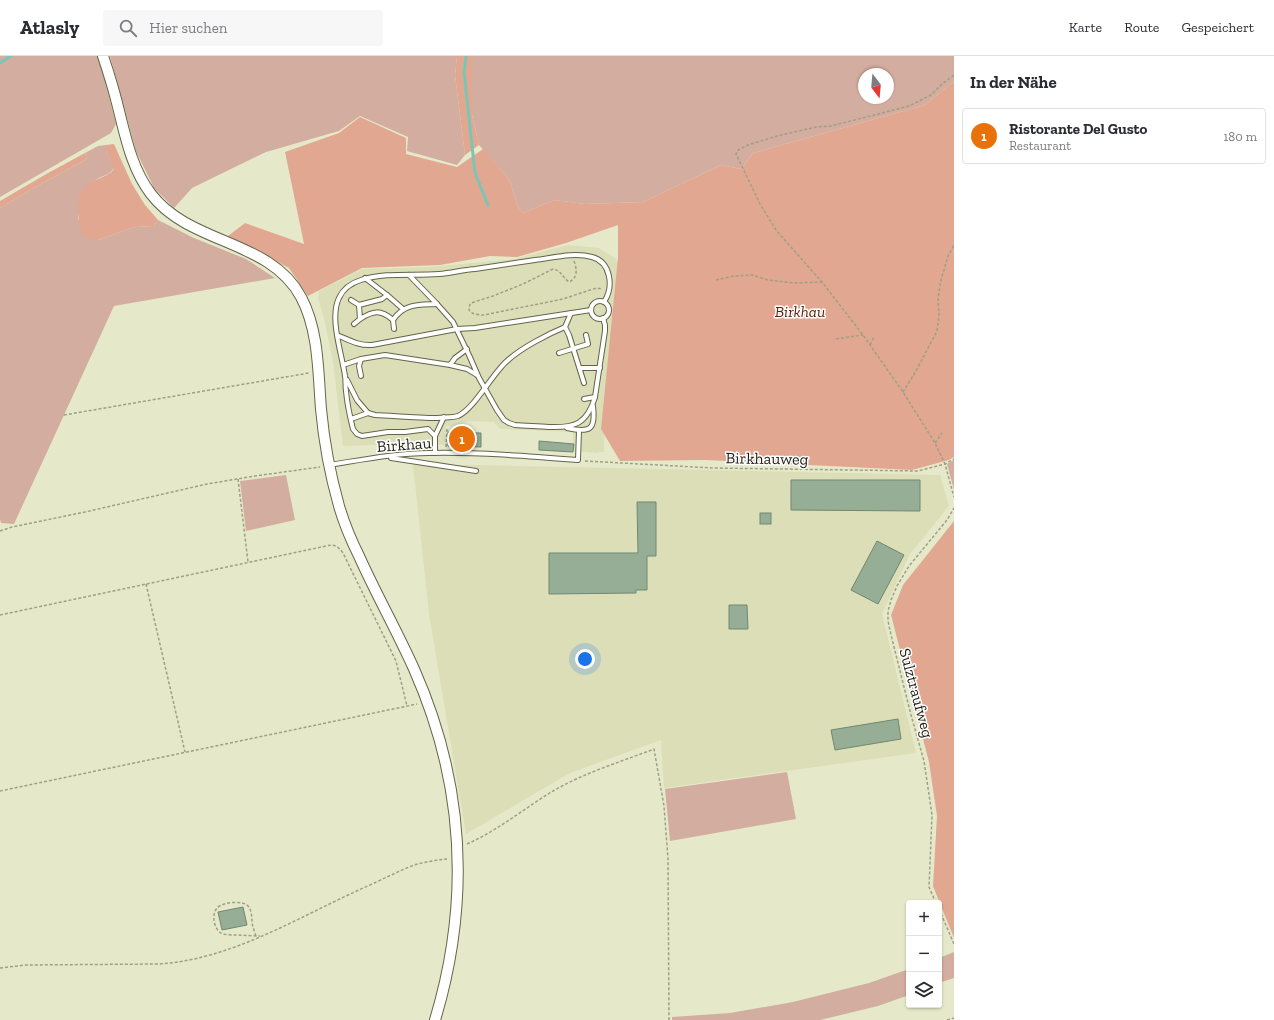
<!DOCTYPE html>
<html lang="de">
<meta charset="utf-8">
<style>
body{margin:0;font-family:"Zilla Slab",serif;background:#f7f7f7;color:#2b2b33}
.controls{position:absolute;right:12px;bottom:12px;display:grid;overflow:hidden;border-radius:4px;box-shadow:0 1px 3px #0004}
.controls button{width:36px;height:36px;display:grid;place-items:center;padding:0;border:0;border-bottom:1px solid #e1e1e2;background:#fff;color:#2b2b33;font:20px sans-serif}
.compass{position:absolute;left:858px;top:12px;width:36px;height:36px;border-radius:50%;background:#fff;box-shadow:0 1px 3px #0004;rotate:164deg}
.you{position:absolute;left:585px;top:603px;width:14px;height:14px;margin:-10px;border:3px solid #fff;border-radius:50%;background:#1a73e8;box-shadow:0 0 0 6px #1a73e833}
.badge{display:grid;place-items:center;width:26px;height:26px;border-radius:50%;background:#1a73e8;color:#fff;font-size:13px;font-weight:700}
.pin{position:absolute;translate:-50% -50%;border:2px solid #fff;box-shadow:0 1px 4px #0006}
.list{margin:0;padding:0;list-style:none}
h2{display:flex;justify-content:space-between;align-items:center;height:52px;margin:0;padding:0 16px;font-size:17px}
h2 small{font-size:13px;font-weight:400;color:#7c7c81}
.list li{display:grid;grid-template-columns:26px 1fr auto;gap:12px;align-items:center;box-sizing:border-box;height:56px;margin:0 8px 8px;padding:0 8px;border:1px solid #e1e1e2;border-radius:4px}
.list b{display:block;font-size:15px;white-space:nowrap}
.list p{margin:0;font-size:13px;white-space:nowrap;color:#7c7c81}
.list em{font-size:13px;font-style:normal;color:#7c7c81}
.icon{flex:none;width:22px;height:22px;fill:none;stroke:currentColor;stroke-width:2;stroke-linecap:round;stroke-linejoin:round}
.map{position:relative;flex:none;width:954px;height:964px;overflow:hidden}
header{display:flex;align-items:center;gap:24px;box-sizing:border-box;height:56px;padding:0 20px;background:#fff;border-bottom:1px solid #e1e1e2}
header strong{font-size:19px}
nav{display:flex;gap:22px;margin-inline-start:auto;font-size:14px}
.search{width:280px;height:36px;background:#f7f7f7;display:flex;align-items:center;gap:10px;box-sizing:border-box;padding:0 14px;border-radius:4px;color:#7c7c81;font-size:15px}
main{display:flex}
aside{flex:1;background:#fff}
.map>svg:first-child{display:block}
.built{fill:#dcdeb8}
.green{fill:#d3ad9f;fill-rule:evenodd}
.forest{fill:#e2a791}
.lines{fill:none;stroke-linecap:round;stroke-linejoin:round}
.stream{stroke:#7cc5b5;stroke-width:3}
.building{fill:#96ad96;stroke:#718770}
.service-casing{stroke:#636549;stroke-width:6}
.tertiary-casing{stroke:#636549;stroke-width:12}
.path{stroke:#9d9f86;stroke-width:1.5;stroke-dasharray:3 2;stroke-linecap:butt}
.service{stroke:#fff;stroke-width:4}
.tertiary{stroke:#fff;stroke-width:10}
.labels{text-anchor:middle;stroke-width:3;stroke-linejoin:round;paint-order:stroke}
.park-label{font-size:16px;font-style:italic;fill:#57220b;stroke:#fff}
.street-label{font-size:16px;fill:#1e1e13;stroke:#fff}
</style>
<header>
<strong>Atlasly</strong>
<div class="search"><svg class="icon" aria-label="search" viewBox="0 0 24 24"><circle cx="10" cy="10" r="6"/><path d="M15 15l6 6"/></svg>Hier suchen</div>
<nav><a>Karte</a><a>Route</a><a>Gespeichert</a></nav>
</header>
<main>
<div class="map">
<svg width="954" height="964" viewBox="0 0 954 964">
<rect width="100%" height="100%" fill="#e6e9c9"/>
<!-- built -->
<g class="built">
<path d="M 568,189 L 599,192 L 616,203 L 623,228 L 604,371 L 604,396 L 599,396 L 599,397 L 573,395 L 573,376 L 500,373 L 494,366 L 469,365 L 454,370 L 446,370 L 444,389 L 430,388 L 427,387 L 343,390 L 333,306 L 324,262 L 318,242 L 319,235 L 362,213 L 429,211 L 514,203 Z"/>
<path d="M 413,409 L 478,409 L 940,419 L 949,450 L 910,498 L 882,558 L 916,697 L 664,732 L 661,684 L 570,717 L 466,778 L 429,558 Z"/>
</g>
<!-- green -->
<g class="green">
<path d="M 0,0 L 97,0 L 102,13 L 116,68 L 111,77 L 0,141 Z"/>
<path d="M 110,0 L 457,0 L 455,19 L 465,99 L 457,109 L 407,95 L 408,81 L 360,60 L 339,75 L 266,96 L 192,132 L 174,152 L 154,132 L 136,95 Z"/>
<path d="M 472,0 L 954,0 L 954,26 L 950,28 L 925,49 L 753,97 L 741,113 L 721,109 L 643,146 L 585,148 L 554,144 L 523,157 L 518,151 L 510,125 L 479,89 L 472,59 ZM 864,18 L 888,18 L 888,42 L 864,42 Z"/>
<path d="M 106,89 L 106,95 L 114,112 C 111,117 106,119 101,121 C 78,134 79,138 78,163 L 98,184 L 137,170 L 153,171 L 158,164 L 194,182 L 246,203 L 275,222 L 114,250 L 14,468 L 1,467 L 0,463 L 0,152 L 32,133 L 87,103 L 85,97 L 98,90 Z"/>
<path d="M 954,404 L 954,434 L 947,408 Z"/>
<path d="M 286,419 L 295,464 L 246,475 L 240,425 Z"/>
<path d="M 787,716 L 796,763 L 670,785 L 665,733 Z"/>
<path d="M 954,896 L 954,922 L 939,927 L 939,902 Z"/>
<path d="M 909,913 L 909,939 L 878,950 L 820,964 L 672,964 L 672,961 L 730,957 L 793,946 L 869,927 Z"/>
</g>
<!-- forest -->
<g class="forest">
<path d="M 457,0 L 472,0 L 472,59 L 479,89 L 465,99 L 455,19 Z"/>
<path d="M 954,26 L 954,401 L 949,404 L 912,414 L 705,404 L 620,405 L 601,373 L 618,201 L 618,169 L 566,187 L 517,201 L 490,200 L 440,209 L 362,212 L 308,240 L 289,212 L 228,180 L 245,167 L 304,188 L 285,96 L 339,77 L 360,61 L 406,82 L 406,98 L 457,111 L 483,93 L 510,125 L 518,151 L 523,157 L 554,144 L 585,148 L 643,146 L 721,109 L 741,113 L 753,97 L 925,49 L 950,28 Z"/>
<path d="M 114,88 L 132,128 L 145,149 L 158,164 L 153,171 L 137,170 L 98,184 L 83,181 C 78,164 72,138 90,127 C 98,122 109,120 114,113 L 106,95 L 106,89 Z"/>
<path d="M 85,97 L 87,103 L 32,133 L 0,152 L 0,145 L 48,117 Z"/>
<path d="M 954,465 L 954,882 L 933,830 L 937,760 L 929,706 L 891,559 L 903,529 Z"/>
</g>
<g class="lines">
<!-- stream -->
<g class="stream">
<path d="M 466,0 L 464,16 L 475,117 L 488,149"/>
<path d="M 0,7 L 11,0"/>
</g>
</g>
<!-- building -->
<g class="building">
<path d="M 448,376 L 481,377 L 481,391 L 448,390 Z"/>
<path d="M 539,385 L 574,388 L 573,396 L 539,394 Z"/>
<path d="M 791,424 L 920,424 L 920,455 L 791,454 Z"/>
<path d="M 637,446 L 656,446 L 656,500 L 647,500 L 647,534 L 636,534 L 636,537 L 549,538 L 549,497 L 638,497 Z"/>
<rect x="760" y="457" width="11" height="11"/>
<path d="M 877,485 L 904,499 L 878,548 L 851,534 Z"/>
<path d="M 729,549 L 747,549 L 748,573 L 729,573 Z"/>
<path d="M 898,663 L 901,683 L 835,694 L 831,674 Z"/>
<path d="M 243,851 L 247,869 L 222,874 L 218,856 Z"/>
</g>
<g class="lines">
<!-- service casing -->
<g class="service-casing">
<g id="service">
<path d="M 409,219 L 437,248 L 453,266 L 469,299 L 479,322 L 497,354 L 504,364 L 509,367 L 515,369 C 526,370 537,370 549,371 C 575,372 587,368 595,341 L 605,275 L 605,269 L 603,262"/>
<path d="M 365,222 L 387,239 L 382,243 L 359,249 L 360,263 C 373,255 380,253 393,264 C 404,247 419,249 437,248"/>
<path d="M 387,239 L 403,253"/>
<path d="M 351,244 L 359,249"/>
<circle cx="600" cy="254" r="9"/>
<path d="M 393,264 L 394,273"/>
<path d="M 354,268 L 360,263"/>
<path d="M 565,271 L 569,279 L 584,327"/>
<path d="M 337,279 C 349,284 359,290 372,289 L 457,273 L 475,272 L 591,254"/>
<path d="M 559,297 L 588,288 L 586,279"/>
<path d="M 361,303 L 359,310 L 361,320"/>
<path d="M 343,309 L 361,303 L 385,299 L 450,309 L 455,302 L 467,293"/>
<path d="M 450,309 L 467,313 L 477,319"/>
<path d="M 580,312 L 600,312"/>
<path d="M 347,324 L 357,344 L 368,357"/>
<path d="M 584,343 L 595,341"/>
<path d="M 351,363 L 368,357 L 375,359 C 396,360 416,362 437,362 C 444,361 452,362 458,360 C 475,352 492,318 507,305 C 521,292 548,278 565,271 L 571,257"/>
<path d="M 567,372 C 590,377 596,374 593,350"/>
<path d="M 435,380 L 428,373 L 405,376 L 388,376 L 362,380 L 357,378 L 353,373 C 350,361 347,347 346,335 C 345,330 346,325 345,320 C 342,298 329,262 339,242 C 343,233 351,227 361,224 C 386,216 413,220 439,218 C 451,217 463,214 475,213 C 495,210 515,207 535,204 C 552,202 574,196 592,201 C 611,206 614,231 604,246"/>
<path d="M 435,397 L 435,380 L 444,361"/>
<path d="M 391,402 L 476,415"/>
<path d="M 329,409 C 361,404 396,397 429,397 C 478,396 528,400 578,404 L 579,375"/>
</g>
</g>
<!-- tertiary casing -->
<g class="tertiary-casing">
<path id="tertiary" d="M 103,0 C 108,15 113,31 117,47 C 125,78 131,112 151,138 C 190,189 270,183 301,241 C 319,275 318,316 321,353 C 324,386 330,418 339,450 C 344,467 351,484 359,500 C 376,538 397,575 414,613 C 465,728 471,844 435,964"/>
</g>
<!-- path -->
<g class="path">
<path d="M 954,19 L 942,28 L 931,39 L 909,50 L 831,70 L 816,71 L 777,80 L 748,89 L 738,94 L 736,98 L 760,148 L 776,174 L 822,226 L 863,279 L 903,336 L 935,387 L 945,408 L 954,441"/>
<path d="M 574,205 C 577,213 578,222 569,226 C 562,221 562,215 553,213 L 523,228 L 493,240 L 471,247 C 464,257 476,259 484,259 L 563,243 L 590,234 L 597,232 L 602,233"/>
<path d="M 716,224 L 734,220 L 752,219 L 768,224 L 794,227 L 822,226"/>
<path d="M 836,283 L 863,279"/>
<path d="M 870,289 L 874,281"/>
<path d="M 903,336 L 916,315 L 937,275 L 939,260 L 938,242 L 941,224 L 948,200 L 954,189"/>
<path d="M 64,359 L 309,317"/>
<path d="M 935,387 L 942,377"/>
<path d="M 446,391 L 447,372 L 446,372"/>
<path d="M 585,405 L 713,412 L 918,415 L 945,408 L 954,403"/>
<path d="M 238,423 L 248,506"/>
<path d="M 0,475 L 12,471 L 85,456 L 207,428 L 255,420 L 320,411"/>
<path d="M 146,528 L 185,696"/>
<path d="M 0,559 L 326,490 C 334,488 338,490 343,497 L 396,605 L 407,650"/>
<path d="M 0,735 L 417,648"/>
<path d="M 467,788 C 497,775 525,752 553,735 C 584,717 620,706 654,693 L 664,750 L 668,803 L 669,964"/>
<path d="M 936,847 L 929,831 L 932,759 L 924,705 L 911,659 L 892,583 L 888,565 L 888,555 L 891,544 L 897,530 L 909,510 L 947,464 L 954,452"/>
<path d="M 939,853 L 954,888"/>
<path d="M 256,880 C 255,877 254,874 253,871 C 251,865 253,856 248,850 C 243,844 222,846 217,852 C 211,859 214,875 223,878 C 227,879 232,879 235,879 C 244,879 252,880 260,880"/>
<path d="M 0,912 L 26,909 L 159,908 C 235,903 301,859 370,829 C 385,822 399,815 414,809 C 425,806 436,804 447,803"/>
<path d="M 947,964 L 954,962"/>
</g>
<!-- service -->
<use href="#service" class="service"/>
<!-- tertiary -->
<use href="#tertiary" class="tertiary"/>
</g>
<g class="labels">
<!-- park labels -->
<g class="park-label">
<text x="800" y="261">Birkhau</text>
</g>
<!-- street labels -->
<g class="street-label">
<text transform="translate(404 388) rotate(-4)" y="6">Birkhau</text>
<text transform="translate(767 402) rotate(1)" y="6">Birkhauweg</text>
<text transform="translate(917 637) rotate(75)" y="6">Sulztraufweg</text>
</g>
</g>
</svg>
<div class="controls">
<button>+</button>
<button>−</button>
<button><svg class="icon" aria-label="layers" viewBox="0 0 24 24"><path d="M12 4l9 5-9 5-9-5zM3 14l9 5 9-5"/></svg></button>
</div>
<svg class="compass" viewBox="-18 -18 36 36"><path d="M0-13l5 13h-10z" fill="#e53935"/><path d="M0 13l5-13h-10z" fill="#7c7c81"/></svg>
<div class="you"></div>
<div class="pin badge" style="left:462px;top:383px;background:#e8710a">1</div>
</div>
<aside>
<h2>In der Nähe<small></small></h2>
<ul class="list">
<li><span class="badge" style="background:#e8710a">1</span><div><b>Ristorante Del Gusto</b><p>Restaurant</p></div><em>180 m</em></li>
</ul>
</aside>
</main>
